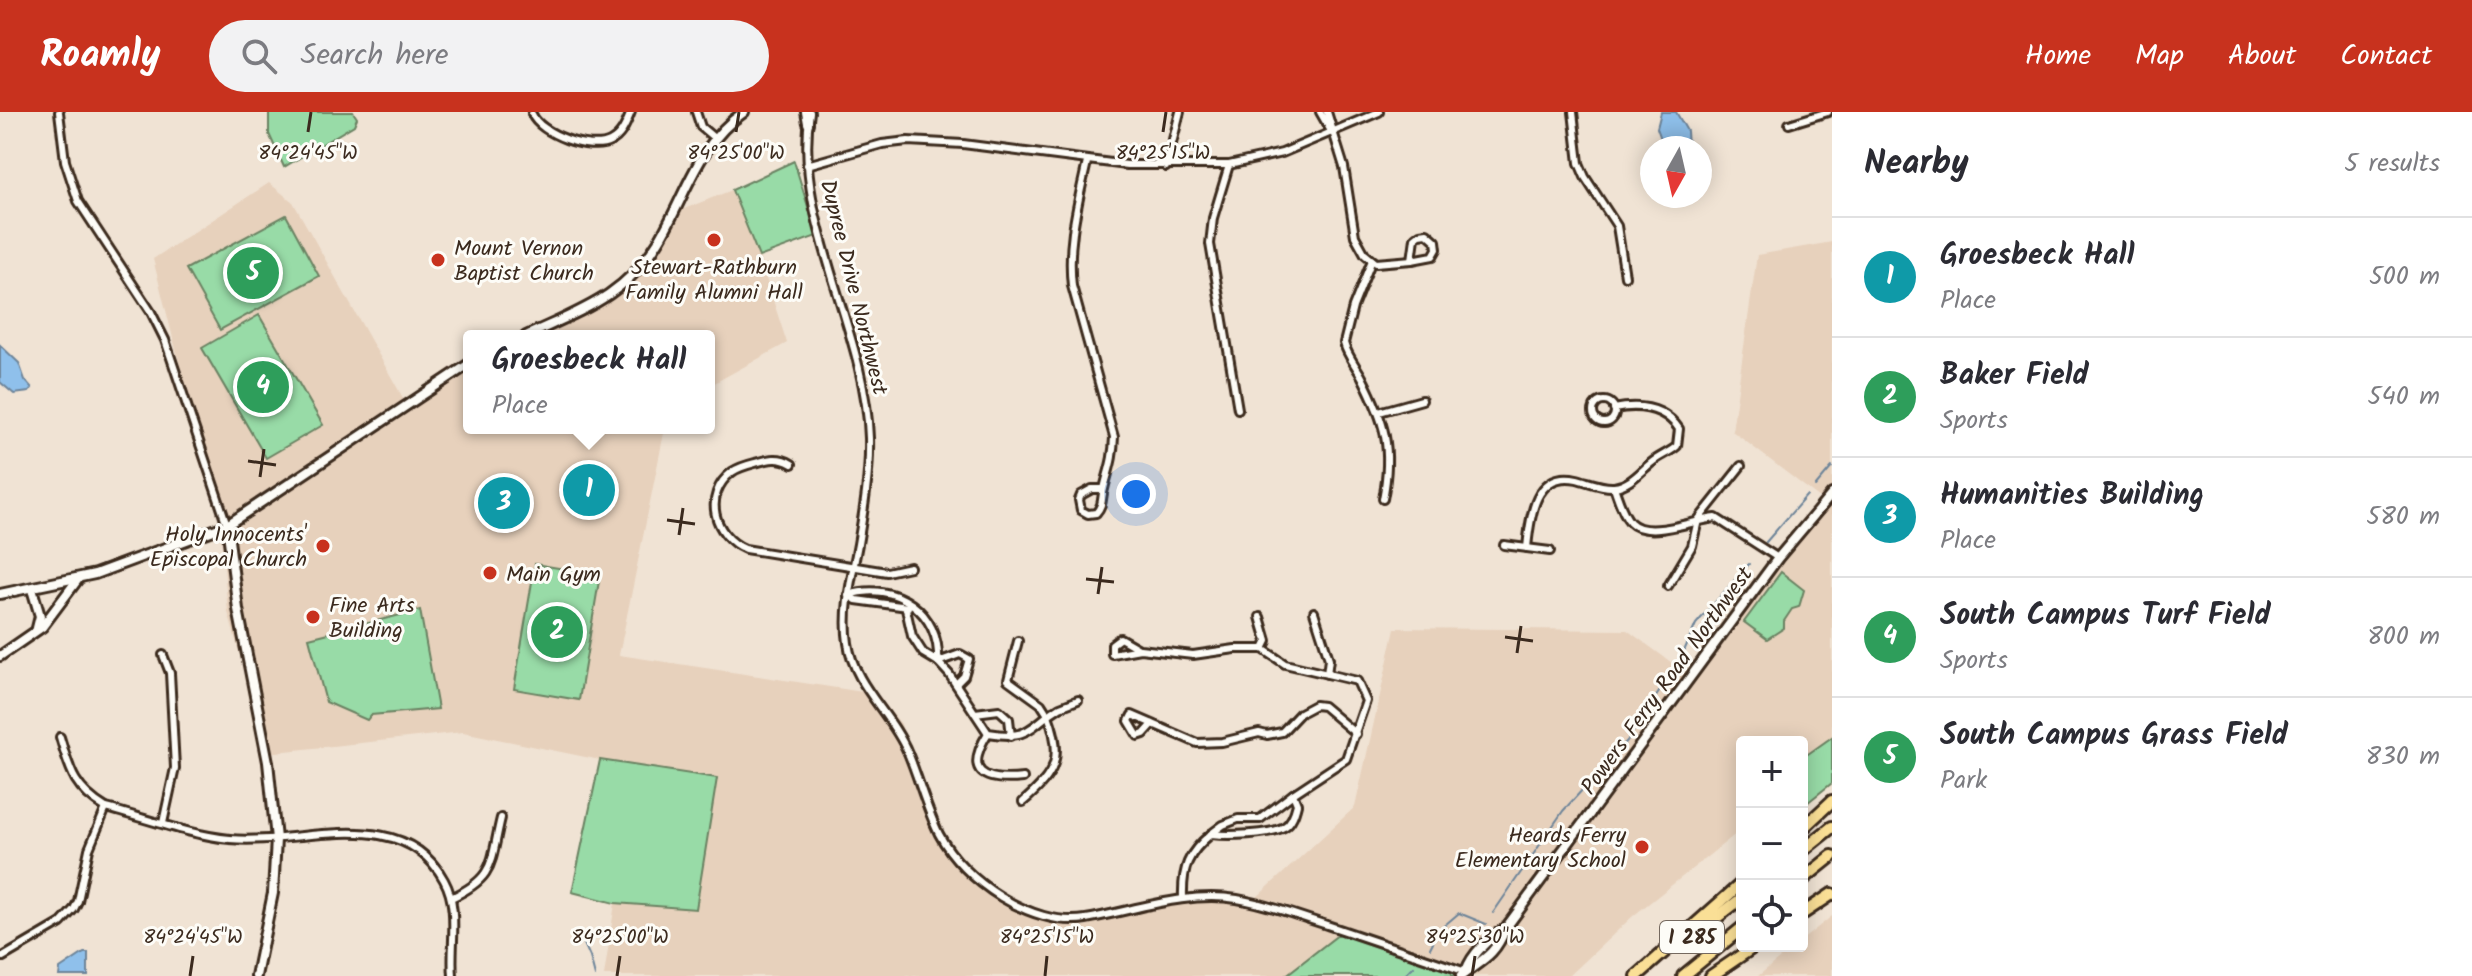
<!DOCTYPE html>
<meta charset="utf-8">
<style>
body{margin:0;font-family:Kalam,sans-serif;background:#f2f2f3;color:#2b2b33}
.controls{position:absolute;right:24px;bottom:24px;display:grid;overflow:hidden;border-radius:8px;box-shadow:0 4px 20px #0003}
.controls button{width:72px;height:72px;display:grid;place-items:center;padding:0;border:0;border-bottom:2px solid #e1e1e2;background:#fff;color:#2b2b33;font:40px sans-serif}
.compass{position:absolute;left:1640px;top:24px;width:72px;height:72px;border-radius:50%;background:#fff;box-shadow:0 4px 20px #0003;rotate:188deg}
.you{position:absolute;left:1136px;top:382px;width:28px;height:28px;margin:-20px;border:6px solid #fff;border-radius:50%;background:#1a73e8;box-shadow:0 0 0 12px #1a73e833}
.badge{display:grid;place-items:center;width:52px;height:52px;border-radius:50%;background:#c8321e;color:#fff;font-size:26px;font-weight:700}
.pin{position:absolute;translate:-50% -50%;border:4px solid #fff;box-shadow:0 2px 8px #0006}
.popup{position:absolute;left:463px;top:218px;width:252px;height:104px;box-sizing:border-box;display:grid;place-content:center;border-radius:8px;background:#fff;filter:drop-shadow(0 2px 6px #0005);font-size:26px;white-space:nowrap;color:#7c7c81}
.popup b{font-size:30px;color:#2b2b33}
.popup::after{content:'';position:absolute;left:50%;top:100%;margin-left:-16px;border:16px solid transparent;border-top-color:#fff}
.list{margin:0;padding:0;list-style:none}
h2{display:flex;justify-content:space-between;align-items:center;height:104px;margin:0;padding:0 32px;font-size:34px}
h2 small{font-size:26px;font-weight:400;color:#7c7c81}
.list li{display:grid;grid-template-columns:52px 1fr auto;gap:24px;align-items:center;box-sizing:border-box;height:120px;padding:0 32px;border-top:2px solid #e1e1e2}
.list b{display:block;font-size:30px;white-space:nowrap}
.list p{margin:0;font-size:26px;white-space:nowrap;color:#7c7c81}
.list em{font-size:26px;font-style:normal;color:#7c7c81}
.icon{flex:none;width:44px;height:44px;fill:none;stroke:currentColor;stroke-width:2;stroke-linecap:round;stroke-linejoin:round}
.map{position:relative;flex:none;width:1832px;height:864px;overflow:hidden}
header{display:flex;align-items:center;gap:48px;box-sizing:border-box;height:112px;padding:0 40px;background:#c8321e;color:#fff}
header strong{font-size:38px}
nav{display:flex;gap:44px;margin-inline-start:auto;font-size:28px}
.search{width:560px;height:72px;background:#f2f2f3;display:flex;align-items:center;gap:20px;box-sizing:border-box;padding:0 28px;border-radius:44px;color:#7c7c81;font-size:30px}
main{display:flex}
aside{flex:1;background:#fff}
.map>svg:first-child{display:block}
.built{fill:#e7d1bc}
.green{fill:#98dba7;stroke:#6a8262;stroke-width:2}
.water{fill:#8fc0eb;stroke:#6d8499;stroke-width:2}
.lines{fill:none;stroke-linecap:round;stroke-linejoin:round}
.stream{stroke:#6d8499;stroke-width:2}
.street-casing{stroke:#3b2a1e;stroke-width:12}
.secondary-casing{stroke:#3b2a1e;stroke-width:14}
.highway-casing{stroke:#3b2a1e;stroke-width:16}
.street{stroke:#fdfcf7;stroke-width:6}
.secondary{stroke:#fdfcf7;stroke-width:8}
.highway{stroke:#fadf96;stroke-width:10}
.ticks{fill:none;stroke:#3b2a1e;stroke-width:3}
.poi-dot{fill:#c8321e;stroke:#fdfcf7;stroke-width:3}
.labels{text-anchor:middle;stroke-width:6;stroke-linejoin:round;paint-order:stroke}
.shield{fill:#fdfcf7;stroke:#75695f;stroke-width:2}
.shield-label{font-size:20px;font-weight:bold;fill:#3b2a1e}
.poi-label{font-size:22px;fill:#3b2a1e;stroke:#fdfcf7;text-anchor:start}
.street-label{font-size:22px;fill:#3b2a1e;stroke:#fdfcf7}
.ticks-label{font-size:20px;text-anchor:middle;fill:#3b2a1e;stroke:#fdfcf7;stroke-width:6;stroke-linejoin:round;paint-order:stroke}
</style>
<header>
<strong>Roamly</strong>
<div class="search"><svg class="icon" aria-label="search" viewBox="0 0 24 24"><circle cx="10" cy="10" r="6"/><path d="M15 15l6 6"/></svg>Search here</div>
<nav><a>Home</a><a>Map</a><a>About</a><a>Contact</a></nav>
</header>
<main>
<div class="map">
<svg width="1832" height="864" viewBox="0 0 1832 864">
<rect width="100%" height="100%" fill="#f0e3d4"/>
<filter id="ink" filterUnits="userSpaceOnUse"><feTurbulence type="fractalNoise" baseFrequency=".0125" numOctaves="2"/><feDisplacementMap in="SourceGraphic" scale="16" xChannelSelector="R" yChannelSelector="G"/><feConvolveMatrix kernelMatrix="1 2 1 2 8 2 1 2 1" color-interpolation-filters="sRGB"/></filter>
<g filter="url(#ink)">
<!-- built -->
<g class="built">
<path d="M 269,71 L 293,90 L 407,293 L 469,252 L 469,316 L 665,316 L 619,543 L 876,582 L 901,612 L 920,688 L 989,785 L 1077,816 L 1183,787 L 1255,787 L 1355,695 L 1395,516 L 1627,518 L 1690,564 L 1824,389 L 1732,319 L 1757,143 L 1832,130 L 1832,641 L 1802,666 L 1802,630 L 1742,630 L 1742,717 L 1633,804 L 1569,864 L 1462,864 L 1343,819 L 1285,864 L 604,864 L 615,791 L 696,797 L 717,667 L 600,648 L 463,620 L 267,641 L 228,500 L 220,412 L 153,147 Z"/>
<path d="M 732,78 L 759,145 L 787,231 L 709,274 L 709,224 L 526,224 L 605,193 L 645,150 L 674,101 Z"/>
<path d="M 1832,804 L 1832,864 L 1758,864 L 1795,834 L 1802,834 L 1802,828 Z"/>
</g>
<!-- green -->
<g class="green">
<path d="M 269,0 L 353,0 L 357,6 L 354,13 L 284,55 L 269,22 Z"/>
<path d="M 794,49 L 817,124 L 759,145 L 732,78 Z"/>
<path d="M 286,103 L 319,164 L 220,218 L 186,157 Z"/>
<path d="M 259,203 L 323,313 L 266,346 L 202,236 Z"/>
<path d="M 535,452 L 600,463 L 579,588 L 514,577 Z"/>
<path d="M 1781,460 L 1804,478 L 1799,495 L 1792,497 L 1784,509 L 1784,516 L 1767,527 L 1744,510 Z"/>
<path d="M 420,498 L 438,597 L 371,603 L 367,608 L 326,590 L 309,526 Z"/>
<path d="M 1832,625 L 1832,671 L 1802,695 L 1802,641 L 1808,642 Z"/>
<path d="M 600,648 L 717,666 L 696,797 L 615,791 L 572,780 Z"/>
<path d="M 1343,819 L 1462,864 L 1285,864 Z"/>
</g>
<!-- water -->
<g class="water">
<path d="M 1661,0 L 1676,0 L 1687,19 L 1688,36 L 1664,35 L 1657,16 Z"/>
<path d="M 0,233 L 19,251 L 25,268 L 32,276 L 29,280 L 14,282 L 0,270 Z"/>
<path d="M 84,841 L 88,841 L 88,864 L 59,864 L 60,857 Z"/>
</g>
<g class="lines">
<!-- stream -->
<g class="stream">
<path d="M 1815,375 L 1832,355"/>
<path d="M 1766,430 L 1807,383"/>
<path d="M 1493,801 L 1563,699 L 1627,629 L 1680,548 L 1696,512 L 1749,452"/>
<path d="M 578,818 L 590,845 L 595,864"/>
<path d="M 1430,836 L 1439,818 L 1459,801 L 1486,812"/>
<path d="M 1404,864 L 1414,854"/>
</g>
<!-- street casing -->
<g class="street-casing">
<g id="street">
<path d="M 59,0 L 65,49 L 78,89 L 151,200 L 165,228 L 227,413"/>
<path d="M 696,0 L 701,15 L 714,26"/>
<path d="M 810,0 C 792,107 866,218 869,326 C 870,361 864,397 858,432 C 852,464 843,498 848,531 C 854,574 892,602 908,641 C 919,667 926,696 939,722 C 963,768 1032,816 1086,807 C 1136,798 1186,779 1237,787 C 1268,792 1298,804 1327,813 C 1373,829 1420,844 1466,860"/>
<path d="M 1320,0 L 1332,21"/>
<path d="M 1327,0 L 1344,55 L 1355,124 L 1365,142 L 1376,151 L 1412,148"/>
<path d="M 1573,0 L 1579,51 L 1585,65 L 1617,114 L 1625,164"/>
<path d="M 532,2 C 540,22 590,40 610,30 C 622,24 626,12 631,0"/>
<path d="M 1789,12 L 1828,0"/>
<path d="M 1087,50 C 1078,91 1067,131 1072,174 L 1114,325 C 1113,349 1109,356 1104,377 C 1101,386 1104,392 1096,401 L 1088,402 L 1081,398 L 1079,388 L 1081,383 L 1092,377 L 1104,377"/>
<path d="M 807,53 L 882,32 L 908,29 L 963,32 L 1127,53 L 1229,53 L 1282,41 L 1379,0"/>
<path d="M 1229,53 L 1213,106 L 1210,132 L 1238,297"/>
<path d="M 1166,55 L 1180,0"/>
<path d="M 1427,121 L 1436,129 L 1437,137 L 1433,144 L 1412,148 L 1415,126 L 1420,122 Z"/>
<path d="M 1372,148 L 1353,195 L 1344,231 C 1347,243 1356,254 1362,265 C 1385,310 1393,336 1383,387"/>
<circle cx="1604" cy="300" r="11"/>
<path d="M 1379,300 L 1422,288"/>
<path d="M 792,352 C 779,344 769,347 755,351 C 747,353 739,355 732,360 C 702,383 714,424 745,437 L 887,460 L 910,455"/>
<path d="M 1614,375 C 1618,386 1622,401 1630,410 C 1647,428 1693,408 1716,406 L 1778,446"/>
<path d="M 1504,433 L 1550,439"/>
<path d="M 1527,436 C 1530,404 1535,358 1577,367 C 1589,370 1602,376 1614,375 C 1630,373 1640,360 1651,351 C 1659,344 1669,341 1677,334 L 1679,317 C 1664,295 1639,292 1614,297"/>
<path d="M 1668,474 L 1692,434 L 1698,408 L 1741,354"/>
<path d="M 848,483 C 895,468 941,500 938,550"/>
<path d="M 848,483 L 856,488 L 908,495"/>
<path d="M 906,497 L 912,524 L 923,541 L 938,550 L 949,562 L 988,621 C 1020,626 1024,623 1048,603 C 1064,646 1056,661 1023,690"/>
<path d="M 1314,500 L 1329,547 L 1327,562"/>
<path d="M 1260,505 L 1267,529 L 1263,537"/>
<path d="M 1018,529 L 1008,568 L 1041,592 L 1048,603 L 1060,595 L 1078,588"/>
<path d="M 1139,537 L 1120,526 L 1112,532 L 1112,542 L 1140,537 L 1193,543 L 1235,537 L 1263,537 L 1285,552 L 1357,569 L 1366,589 L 1346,647 L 1293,682 L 1297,692 C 1295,700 1292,711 1284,715 C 1270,723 1227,724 1211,722 C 1188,741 1182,756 1183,786"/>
<path d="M 163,543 L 170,561 L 175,656 L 163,711"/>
<path d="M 938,550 L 960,542 L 969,547 L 964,564 L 956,572"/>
<path d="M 975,601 L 999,598 L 1009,607 L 1011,624"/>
<path d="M 1153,612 L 1144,622 L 1138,624 L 1129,609 L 1132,603 L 1197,631 L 1222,630 L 1259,621 L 1267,623 L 1282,620 L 1300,601 L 1315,593 L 1323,594 L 1356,622"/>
<path d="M 988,621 C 963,661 984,670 1023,666"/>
<path d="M 60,625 C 70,659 74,677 106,696 C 145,706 190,723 230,727 C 300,734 402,690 444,768 C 460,797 450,832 453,864"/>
<path d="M 1211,722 L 1223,713 L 1238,707 L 1260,707 L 1293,682"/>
<path d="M 451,786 C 496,765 490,751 501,706"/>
<path d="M 3,845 L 61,811 L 74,797 L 78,789 L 89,737 L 106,696"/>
</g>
</g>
<!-- secondary casing -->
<g class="secondary-casing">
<g id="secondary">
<path d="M 806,0 L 808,11"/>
<path d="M 526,224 C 579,199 625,185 658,130 C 686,84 697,32 744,0"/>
<path d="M 227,413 L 238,497 L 268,650 L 276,727 L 273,781 L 256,864"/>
<path d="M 32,477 L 40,504 L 37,516"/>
<path d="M 0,482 L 95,462 L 227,413 L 469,252"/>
<path d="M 0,544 L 42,515 L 78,467"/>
<path d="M 1466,859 C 1472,842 1489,825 1505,817"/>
<path d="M 1461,864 C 1481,848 1495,844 1505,817 L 1778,446 L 1832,382"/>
</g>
</g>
<!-- highway casing -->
<g class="highway-casing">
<g id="highway">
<path d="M 1802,717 L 1832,689"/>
<path d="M 1802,739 L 1832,715"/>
<path d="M 1802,768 L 1832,744"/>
<path d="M 1802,802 L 1832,782"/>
<path d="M 1680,834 L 1742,786"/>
<path d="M 1637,864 L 1742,771"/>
<path d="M 1683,864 L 1742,816"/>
<path d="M 1711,864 L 1755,834"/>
</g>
</g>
<!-- street -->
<use href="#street" class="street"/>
<!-- secondary -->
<use href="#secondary" class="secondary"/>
<!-- highway -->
<use href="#highway" class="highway"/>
</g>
</g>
<!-- ticks -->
<path class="ticks" d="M 308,20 L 311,0M 736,20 L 739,0M 1163,20 L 1166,0M 248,349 L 276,353M 260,365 L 264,337M 667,408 L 695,412M 679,423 L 683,396M 1086,467 L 1114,470M 1098,482 L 1102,455M 1505,525 L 1533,529M 1517,541 L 1521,514M 190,864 L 193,844M 617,864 L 620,844M 1045,864 L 1047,844M 1472,864 L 1475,844"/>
<!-- markers -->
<g class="poi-dot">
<circle cx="714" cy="128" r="8"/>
<circle cx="438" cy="148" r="8"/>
<circle cx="323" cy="434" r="8"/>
<circle cx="490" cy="461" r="8"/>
<circle cx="313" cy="505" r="8"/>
<circle cx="1642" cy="735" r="8"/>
</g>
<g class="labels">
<!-- shield labels -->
<rect class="shield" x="1660" y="809" width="64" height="32" rx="6"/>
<g class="shield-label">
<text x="1692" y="832">I 285</text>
</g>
<!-- poi labels -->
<g class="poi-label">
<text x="454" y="143">Mount Vernon<tspan x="454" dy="25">Baptist Church</tspan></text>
<text x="714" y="162" text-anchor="middle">Stewart-Rathburn<tspan x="714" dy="25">Family Alumni Hall</tspan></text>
<text x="307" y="429" text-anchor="end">Holy Innocents'<tspan x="307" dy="25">Episcopal Church</tspan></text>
<text x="506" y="469">Main Gym</text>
<text x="329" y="500">Fine Arts<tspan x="329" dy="25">Building</tspan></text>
<text x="1626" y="730" text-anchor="end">Heards Ferry<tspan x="1626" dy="25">Elementary School</tspan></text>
</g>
<!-- street labels -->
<g class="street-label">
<text transform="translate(855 175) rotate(76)" y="8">Dupree Drive Northwest</text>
<text transform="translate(1666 568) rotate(-54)" y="8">Powers Ferry Road Northwest</text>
</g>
</g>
<g class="ticks-label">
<text x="308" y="47">84°24'45"W</text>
<text x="736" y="47">84°25'00"W</text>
<text x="1163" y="47">84°25'15"W</text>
<text x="193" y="831">84°24'45"W</text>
<text x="620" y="831">84°25'00"W</text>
<text x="1047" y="831">84°25'15"W</text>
<text x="1475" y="831">84°25'30"W</text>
</g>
</svg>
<div class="controls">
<button>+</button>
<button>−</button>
<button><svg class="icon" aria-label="locate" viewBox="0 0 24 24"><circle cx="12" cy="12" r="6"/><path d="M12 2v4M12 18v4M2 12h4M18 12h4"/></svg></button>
</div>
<svg class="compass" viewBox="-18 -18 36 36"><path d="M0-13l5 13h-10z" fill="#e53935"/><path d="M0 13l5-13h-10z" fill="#7c7c81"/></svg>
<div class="you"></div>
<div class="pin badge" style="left:589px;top:378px;background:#0f9aa8">1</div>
<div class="popup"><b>Groesbeck Hall</b>Place</div>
<div class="pin badge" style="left:557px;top:520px;background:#2e9e5b">2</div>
<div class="pin badge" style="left:504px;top:391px;background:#0f9aa8">3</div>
<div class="pin badge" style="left:263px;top:275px;background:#2e9e5b">4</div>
<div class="pin badge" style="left:253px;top:161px;background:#2e9e5b">5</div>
</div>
<aside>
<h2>Nearby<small>5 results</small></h2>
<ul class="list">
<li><span class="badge" style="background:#0f9aa8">1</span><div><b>Groesbeck Hall</b><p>Place</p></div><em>500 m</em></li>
<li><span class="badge" style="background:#2e9e5b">2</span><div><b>Baker Field</b><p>Sports</p></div><em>540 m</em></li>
<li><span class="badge" style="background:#0f9aa8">3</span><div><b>Humanities Building</b><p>Place</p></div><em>580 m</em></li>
<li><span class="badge" style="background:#2e9e5b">4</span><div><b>South Campus Turf Field</b><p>Sports</p></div><em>800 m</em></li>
<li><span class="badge" style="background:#2e9e5b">5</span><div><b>South Campus Grass Field</b><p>Park</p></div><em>830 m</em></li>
</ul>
</aside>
</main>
